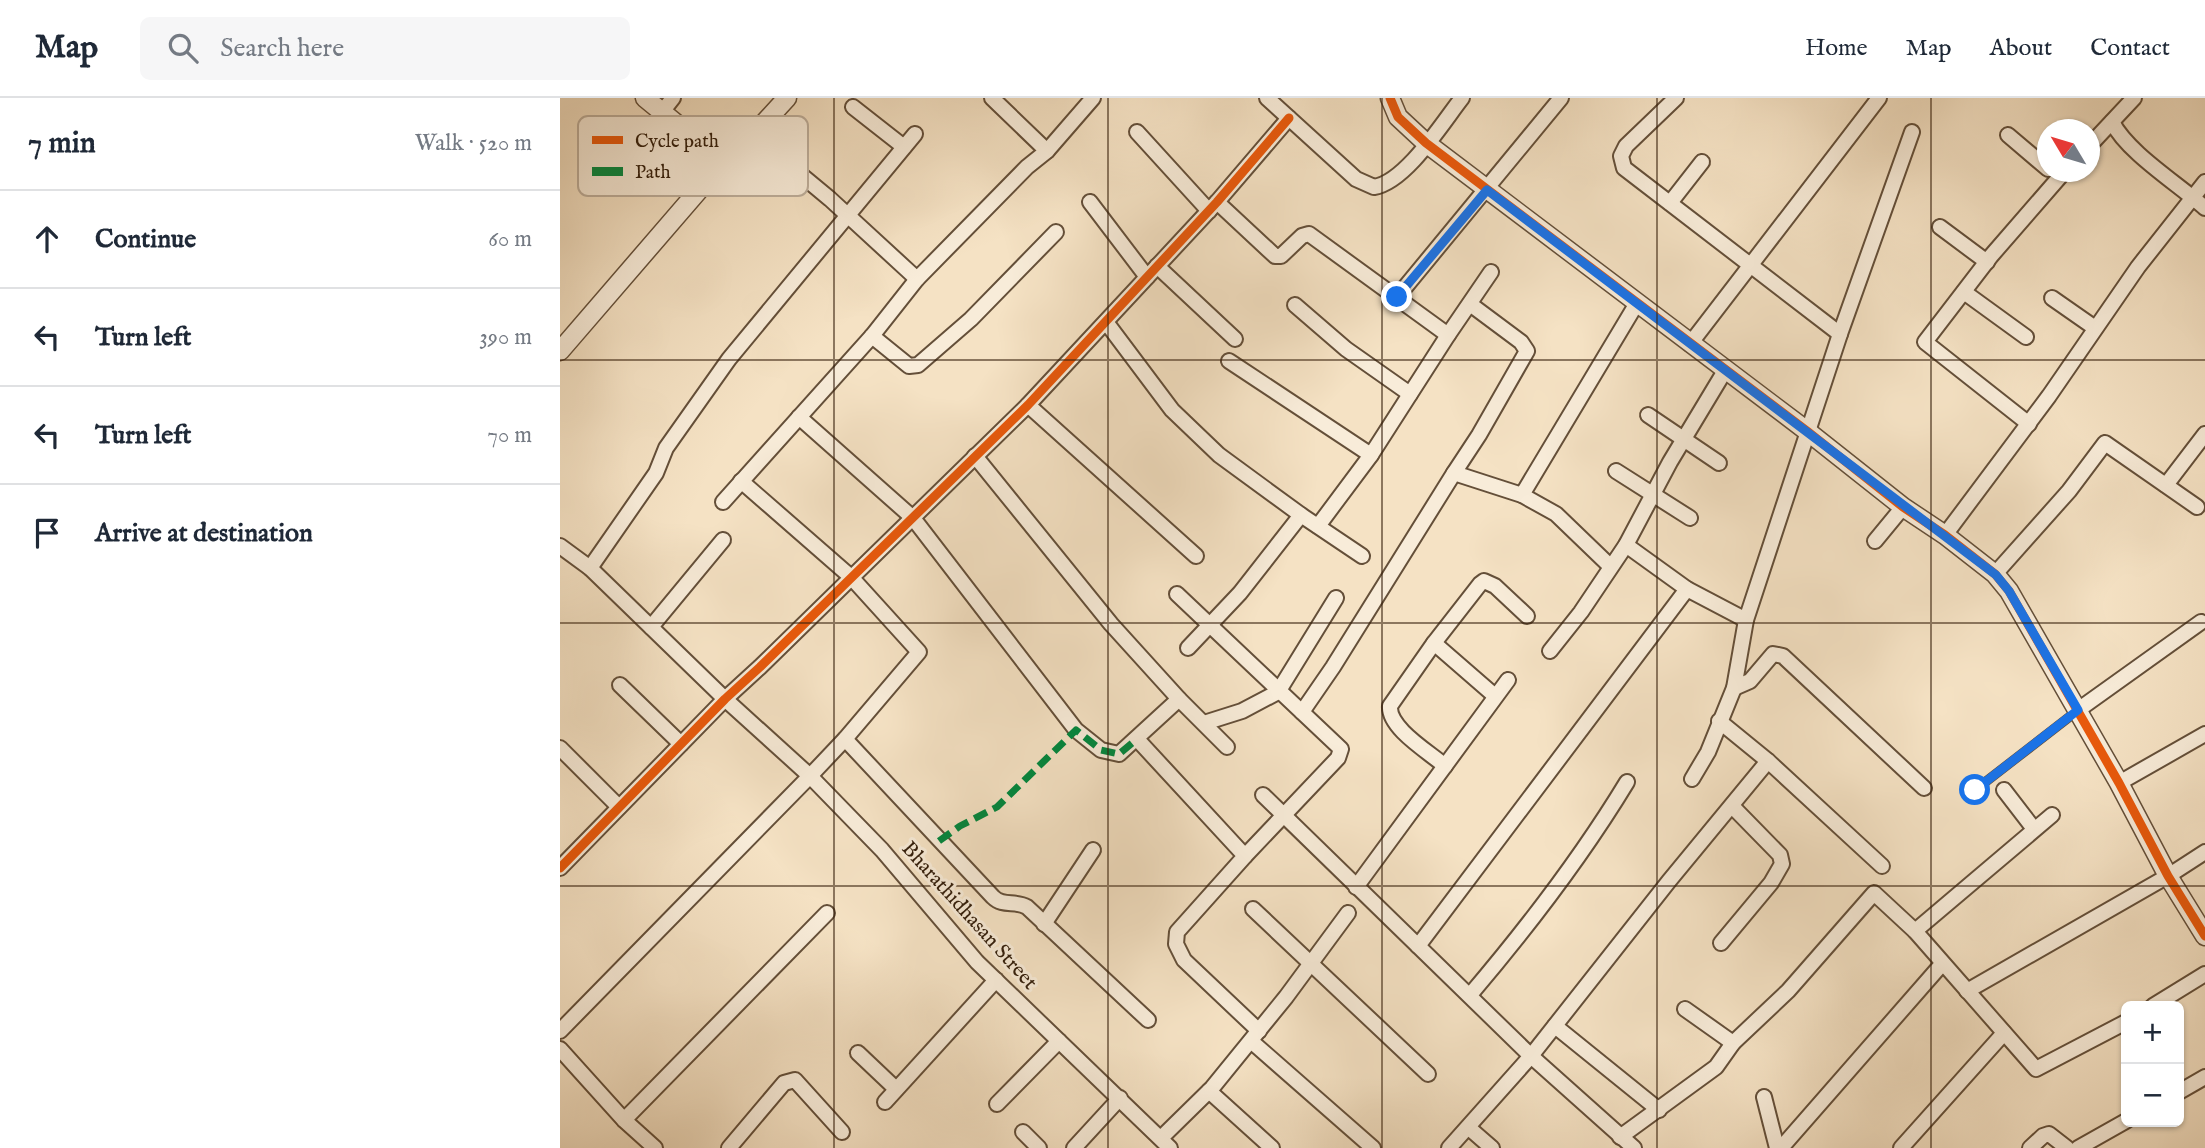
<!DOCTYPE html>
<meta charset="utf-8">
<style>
body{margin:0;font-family:"IM FELL English",serif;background:#f6f6f7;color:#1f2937}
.controls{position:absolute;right:21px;bottom:21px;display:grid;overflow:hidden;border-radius:10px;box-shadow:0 2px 5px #0004}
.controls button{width:63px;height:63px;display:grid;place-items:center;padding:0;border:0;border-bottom:2px solid #e0e1e3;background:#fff;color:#1f2937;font:35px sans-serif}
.compass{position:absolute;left:1477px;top:21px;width:63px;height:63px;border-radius:50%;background:#fff;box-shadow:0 2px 5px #0004;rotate:308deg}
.stop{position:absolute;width:21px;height:21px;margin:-16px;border:5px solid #1a73e8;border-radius:50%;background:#fff}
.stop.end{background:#1a73e8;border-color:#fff;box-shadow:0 2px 7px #0008}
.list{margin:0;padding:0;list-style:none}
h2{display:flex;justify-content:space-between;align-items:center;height:91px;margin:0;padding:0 28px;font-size:30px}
h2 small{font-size:23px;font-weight:400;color:#747a83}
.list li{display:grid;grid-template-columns:46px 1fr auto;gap:21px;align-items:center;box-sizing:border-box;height:98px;padding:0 28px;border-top:2px solid #e0e1e3}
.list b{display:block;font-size:26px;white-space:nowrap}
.list em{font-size:23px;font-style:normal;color:#747a83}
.icon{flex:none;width:38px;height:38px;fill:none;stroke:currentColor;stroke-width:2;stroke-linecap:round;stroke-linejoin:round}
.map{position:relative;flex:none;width:1645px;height:1050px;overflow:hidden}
header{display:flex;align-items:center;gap:42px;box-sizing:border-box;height:98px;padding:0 35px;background:#fff;border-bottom:2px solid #e0e1e3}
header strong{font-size:33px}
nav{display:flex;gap:38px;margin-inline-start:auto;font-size:24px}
.search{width:490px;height:63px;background:#f6f6f7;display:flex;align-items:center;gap:18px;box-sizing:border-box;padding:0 24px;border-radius:10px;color:#747a83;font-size:26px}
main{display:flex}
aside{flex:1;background:#fff}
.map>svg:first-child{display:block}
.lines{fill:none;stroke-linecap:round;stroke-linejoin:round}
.service-casing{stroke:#644f39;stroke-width:10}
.minor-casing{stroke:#644f39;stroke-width:18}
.tertiary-casing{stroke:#644f39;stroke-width:21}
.service{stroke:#f8ecd9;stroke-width:7}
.minor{stroke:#f8ecd9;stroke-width:14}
.tertiary{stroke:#f8ecd9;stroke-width:18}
.quiet{stroke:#00873e;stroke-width:7;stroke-dasharray:14 7;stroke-linecap:butt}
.cycleway-casing{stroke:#f8ecd9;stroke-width:13}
.cycleway{stroke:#e8590c;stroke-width:9}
.route{stroke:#1a73e8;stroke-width:9}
.grid{fill:none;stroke:#331e0b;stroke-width:2;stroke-opacity:0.55}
.labels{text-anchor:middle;stroke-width:6;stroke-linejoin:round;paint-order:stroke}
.street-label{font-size:21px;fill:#331e0b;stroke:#f8ecd9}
.key{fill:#f8ecd9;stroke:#bdae9b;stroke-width:2}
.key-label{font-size:19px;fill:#331e0b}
</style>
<header>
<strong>Map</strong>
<div class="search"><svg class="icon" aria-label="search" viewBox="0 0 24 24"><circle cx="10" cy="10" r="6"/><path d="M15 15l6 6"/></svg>Search here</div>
<nav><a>Home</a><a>Map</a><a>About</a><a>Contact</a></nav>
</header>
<main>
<aside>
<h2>7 min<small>Walk · 520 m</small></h2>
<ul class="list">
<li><svg class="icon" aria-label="ahead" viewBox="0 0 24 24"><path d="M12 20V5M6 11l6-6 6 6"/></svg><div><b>Continue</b></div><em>60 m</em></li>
<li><svg class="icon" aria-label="left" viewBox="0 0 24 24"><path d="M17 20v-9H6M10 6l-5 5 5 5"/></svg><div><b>Turn left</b></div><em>390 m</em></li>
<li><svg class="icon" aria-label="left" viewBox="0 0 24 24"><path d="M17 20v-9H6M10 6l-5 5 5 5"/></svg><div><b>Turn left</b></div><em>70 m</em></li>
<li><svg class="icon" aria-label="arrive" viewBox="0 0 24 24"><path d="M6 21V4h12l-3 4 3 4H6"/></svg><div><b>Arrive at destination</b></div></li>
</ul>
</aside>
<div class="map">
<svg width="1645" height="1050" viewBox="0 0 1645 1050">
<rect width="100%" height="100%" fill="#f5e2c4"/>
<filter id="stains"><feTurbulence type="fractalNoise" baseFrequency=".00286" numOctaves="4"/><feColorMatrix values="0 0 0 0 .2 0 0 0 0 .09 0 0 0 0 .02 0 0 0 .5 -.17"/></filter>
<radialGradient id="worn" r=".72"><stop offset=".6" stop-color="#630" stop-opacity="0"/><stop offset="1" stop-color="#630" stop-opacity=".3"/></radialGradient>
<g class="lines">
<!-- service casing -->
<g class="service-casing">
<path id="service" d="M 1415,692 L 1517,613"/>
</g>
<!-- minor casing -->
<g class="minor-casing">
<g id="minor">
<path d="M 432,0 L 487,53"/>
<path d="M 707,0 L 796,81 L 814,89 C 846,84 883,24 902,0"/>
<path d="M 1116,0 L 1066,48 L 1061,58 L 1064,70 L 1280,236"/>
<path d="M 293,9 L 344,49"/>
<path d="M 102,14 L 113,0"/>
<path d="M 1552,24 C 1568,55 1617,85 1645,110"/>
<path d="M 577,34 L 649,113"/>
<path d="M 193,37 L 270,101 L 357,181"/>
<path d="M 1448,37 L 1488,71"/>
<path d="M 1530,47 L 1574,0"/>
<path d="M 530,104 L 587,179"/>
<path d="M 657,104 L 715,158 L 721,158 L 742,138 L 749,136 L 888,237"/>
<path d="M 1110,105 L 1142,64"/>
<path d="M 1380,129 L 1427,164"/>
<path d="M 597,168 L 675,241"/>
<path d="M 1404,194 L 1466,239"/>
<path d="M 837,199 L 1001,0"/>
<path d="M 1492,200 L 1535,230"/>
<path d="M 735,207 L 786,251 L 850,296"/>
<path d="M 546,224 L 612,312 L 659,357 L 741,417 L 802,458"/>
<path d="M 312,238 L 349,268 L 358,267 L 411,221 L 496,134"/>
<path d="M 1130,246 L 1319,0"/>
<path d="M 669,263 L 811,357"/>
<path d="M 468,307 L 636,458"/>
<path d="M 1088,317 L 1159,365"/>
<path d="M 239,319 L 353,420 L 516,632 L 541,652 L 559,656 L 619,601"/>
<path d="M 1469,326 L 1365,244 L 1431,158 L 1504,74"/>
<path d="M 415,358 L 551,526 L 619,601 L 667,649"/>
<path d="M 1056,373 L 1130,420"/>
<path d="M 894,375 L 919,337 L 967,253 L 961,244 L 910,206"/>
<path d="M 1606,387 L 1645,336"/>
<path d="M 962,397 L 996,416 L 1050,468"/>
<path d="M 163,404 L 312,238 L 357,181 L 467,69 L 487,53 L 533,0"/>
<path d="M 758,428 L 811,357 L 888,237 L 931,174"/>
<path d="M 1385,437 L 1489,298 L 1578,169 L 1645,84"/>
<path d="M 1315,443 L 1343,409"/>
<path d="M 1066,447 L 1127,491 L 1186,522"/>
<path d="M 0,448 L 30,470 L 165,601 L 250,678 L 322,752 L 417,864 L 610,1050"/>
<path d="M 30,470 L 96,375 L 106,350 L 169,261 L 355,36"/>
<path d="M 1435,476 L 1509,393 L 1545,345 L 1637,409"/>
<path d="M 617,496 L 781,651 L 778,660 L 685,758"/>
<path d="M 91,529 L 163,442"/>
<path d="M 874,545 L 935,598"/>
<path d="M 628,550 L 680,495 L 741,417"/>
<path d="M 990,553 L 1021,514 L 1066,447 L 1110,364 L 1166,271"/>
<path d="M 60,587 L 121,646"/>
<path d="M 1174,590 L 1190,583 L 1213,556 L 1223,558 L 1364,690"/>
<path d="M 1518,612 L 1641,524"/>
<path d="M 742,614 L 773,569 L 894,375 L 962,397 L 1077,205"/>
<path d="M 1159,623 L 1208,663 L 1322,768"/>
<path d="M 644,625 L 682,613 L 718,594 L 776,500"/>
<path d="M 285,641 L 433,799 C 443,809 455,802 467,809 L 588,922"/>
<path d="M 577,641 L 685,758 L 617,834 L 616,846 L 624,862 L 699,933"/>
<path d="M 0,650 L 59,709"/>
<path d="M 885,668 C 869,654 828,630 830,608 L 874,545 L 920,486 L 924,483 L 935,488 L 967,518"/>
<path d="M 1132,681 L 1148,654 L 1174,590 L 1186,522 L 1280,236 L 1352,34"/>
<path d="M 1559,685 L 1645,636"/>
<path d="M 1444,692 L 1474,731"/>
<path d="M 703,697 L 971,958 L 1074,1050"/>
<path d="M 0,770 L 165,601 L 200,569 L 468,307 L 657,104 L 729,20"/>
<path d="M 796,789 L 948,582"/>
<path d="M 693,811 L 868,976"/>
<path d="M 484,826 L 533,752"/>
<path d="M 1355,833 L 1492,717"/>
<path d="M 1161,845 L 1211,785 L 1222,766 L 1220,757 L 1172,708"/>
<path d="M 858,848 L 1127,491"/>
<path d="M 1407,893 L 1608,778 L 1645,754"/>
<path d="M 910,897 C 967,830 1021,760 1067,684"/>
<path d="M 1593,908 L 1645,876"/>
<path d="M 1125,911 L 1173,945"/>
<path d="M 995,928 L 1099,1012"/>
<path d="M 0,933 L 250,678 L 285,641 L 359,554 L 291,479 L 181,383"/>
<path d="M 691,943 L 813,1050"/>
<path d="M 0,951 L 64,1022 L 95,1050"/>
<path d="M 298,955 L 336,991"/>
<path d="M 649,993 L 712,1050"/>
<path d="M 1619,994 L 1645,979"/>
<path d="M 1204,999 L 1217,1050"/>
<path d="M 325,1004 L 436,882"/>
<path d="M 437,1006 L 499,943"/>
<path d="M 64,1022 L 267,815"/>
<path d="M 909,1030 L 932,1050"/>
<path d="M 463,1034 L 479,1050"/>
<path d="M 1060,1039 L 1156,969 L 1173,945 L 1228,893 L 1314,795 L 1355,833 L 1476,971 L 1566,924"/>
<path d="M 601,1040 L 652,990 L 726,899 L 788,815"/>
<path d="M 169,1050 L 224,985 L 235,982 L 282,1034"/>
<path d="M 514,1050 L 560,1000"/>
<path d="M 889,1050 L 971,958 L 1109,783 L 1208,663"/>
<path d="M 1221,1050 L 1382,866"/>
<path d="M 1341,1050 L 1444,935"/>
<path d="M 1470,1050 L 1483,1038 L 1489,1036 L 1507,1050"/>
<path d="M 1518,1050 L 1566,1023"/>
</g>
</g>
<!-- tertiary casing -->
<g class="tertiary-casing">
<g id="tertiary">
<path d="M 85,0 L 163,64 L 193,37 L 227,0"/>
<path d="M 830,0 L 838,19 L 866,45 L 1247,333 L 1343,409 L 1385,437 L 1435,476 L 1449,493 L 1559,685 L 1608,778 L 1645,838"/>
<path d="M 0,253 L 163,64"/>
</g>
</g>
<!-- service -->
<use href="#service" class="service"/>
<!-- minor -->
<use href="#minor" class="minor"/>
<!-- tertiary -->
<use href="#tertiary" class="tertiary"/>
<!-- quiet -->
<path class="quiet" d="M 379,743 L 400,728 L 437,709 L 516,632 L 541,652 L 559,656 L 577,641"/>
<!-- cycleway casing -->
<g class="cycleway-casing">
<g id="cycleway">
<path d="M 830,0 L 838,19 L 866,45 L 1247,333 L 1343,409 L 1385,437 L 1435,476 L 1449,493 L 1559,685 L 1608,778 L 1645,838"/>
<path d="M 0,770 L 165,601 L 200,569 L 468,307 L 657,104 L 729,20"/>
</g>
</g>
<!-- cycleway -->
<use href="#cycleway" class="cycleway"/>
</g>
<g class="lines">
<!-- route -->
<path class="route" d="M 837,199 L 927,92 L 1436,477 L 1449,493 L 1518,612 L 1415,692"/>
</g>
<!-- grid -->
<path class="grid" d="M 274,0 L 274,1050M 548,0 L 548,1050M 822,0 L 822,1050M 1097,0 L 1097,1050M 1371,0 L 1371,1050M 0,262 L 1645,262M 0,525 L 1645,525M 0,788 L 1645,788"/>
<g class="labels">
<!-- street labels -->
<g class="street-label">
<text transform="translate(410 817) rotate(48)" y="7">Bharathidhasan Street</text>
</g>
</g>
<!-- legend -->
<rect x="18" y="18" width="230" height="80" rx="10" class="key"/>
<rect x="32" y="38" width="31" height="8" fill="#e8590c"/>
<rect x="32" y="69" width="31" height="9" fill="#00873e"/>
<g class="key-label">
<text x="75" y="49">Cycle path</text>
<text x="75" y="80">Path</text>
</g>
<rect width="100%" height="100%" filter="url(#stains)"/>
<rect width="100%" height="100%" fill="url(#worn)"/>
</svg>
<div class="controls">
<button>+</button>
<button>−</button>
</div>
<svg class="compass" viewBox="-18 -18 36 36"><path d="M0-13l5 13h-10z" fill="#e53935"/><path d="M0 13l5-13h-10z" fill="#747a83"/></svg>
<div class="stop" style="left:1415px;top:692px"></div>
<div class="stop end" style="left:837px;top:199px"></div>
</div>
</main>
